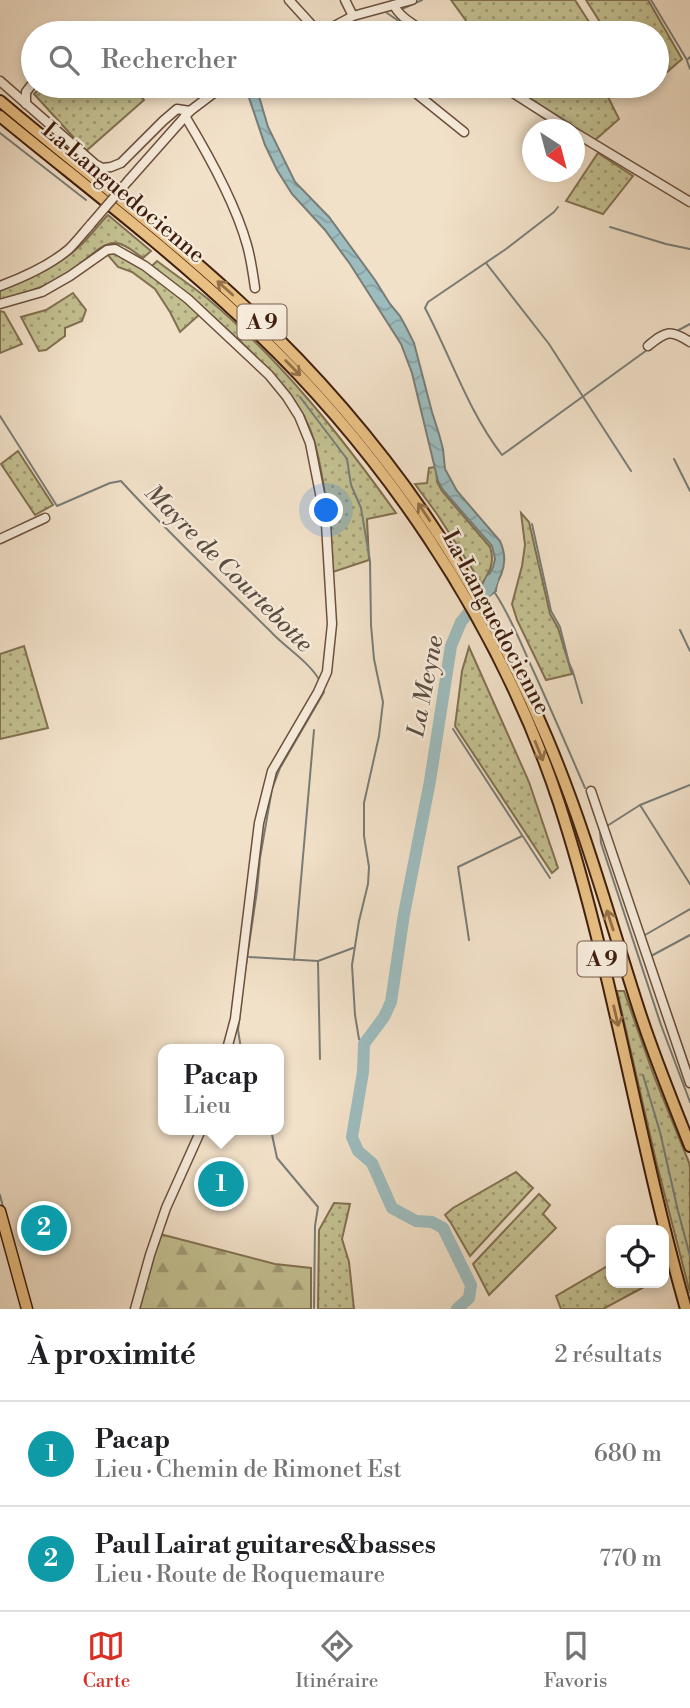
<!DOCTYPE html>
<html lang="fr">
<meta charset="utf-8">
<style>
body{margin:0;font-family:"Libre Bodoni",serif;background:#f2f2f2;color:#202124}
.controls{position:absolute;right:21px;bottom:21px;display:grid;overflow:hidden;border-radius:14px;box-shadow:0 4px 10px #0003}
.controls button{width:63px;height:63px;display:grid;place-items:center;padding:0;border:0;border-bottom:2px solid #e0e0e0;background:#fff;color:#202124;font:35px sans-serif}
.compass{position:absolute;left:522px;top:119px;width:63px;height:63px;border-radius:50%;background:#fff;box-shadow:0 4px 10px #0003;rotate:144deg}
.you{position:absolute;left:327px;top:511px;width:24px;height:24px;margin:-18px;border:5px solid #fff;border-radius:50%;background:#1a73e8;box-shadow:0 0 0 10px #1a73e833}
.badge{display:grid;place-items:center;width:46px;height:46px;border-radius:50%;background:#d93025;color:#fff;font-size:23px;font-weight:700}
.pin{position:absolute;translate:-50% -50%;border:4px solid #fff;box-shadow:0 2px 7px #0006}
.popup{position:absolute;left:158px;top:1044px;width:126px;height:91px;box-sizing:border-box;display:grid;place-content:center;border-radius:14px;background:#fff;filter:drop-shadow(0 2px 5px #0005);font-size:23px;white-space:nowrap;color:#757577}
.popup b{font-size:26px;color:#202124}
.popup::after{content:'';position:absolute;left:50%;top:100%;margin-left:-14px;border:14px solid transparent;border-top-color:#fff}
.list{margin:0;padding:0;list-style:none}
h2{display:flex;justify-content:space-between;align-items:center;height:91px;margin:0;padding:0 28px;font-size:30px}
h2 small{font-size:23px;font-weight:400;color:#757577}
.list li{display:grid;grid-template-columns:46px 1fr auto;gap:21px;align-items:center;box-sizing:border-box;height:105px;padding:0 28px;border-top:2px solid #e0e0e0}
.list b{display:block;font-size:26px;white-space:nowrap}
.list p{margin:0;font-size:23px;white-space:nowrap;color:#757577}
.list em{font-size:23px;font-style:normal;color:#757577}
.icon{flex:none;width:38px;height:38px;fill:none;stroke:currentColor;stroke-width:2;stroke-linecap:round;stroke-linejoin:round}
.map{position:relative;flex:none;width:690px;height:1309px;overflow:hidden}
.search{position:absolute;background:#fff;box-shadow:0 4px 10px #0003;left:21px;right:21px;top:21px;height:77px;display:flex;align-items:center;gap:18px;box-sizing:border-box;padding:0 24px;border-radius:38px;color:#757577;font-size:26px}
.sheet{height:301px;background:#fff}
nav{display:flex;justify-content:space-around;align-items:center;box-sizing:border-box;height:98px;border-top:2px solid #e0e0e0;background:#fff;font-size:19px;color:#757577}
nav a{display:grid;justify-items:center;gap:4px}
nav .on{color:#d93025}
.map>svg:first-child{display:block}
.grass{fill:url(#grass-dots);stroke:#827050;stroke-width:2}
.forest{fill:url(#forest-firs);stroke:#827050;stroke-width:2}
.water{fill:url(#water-waves);stroke:#787d78;stroke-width:2}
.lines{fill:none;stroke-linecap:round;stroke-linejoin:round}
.stream{stroke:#787d78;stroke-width:2}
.river{stroke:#9dbcbe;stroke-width:12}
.minor-casing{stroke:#6c503d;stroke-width:11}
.major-casing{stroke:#401f0e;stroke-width:13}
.highway-casing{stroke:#401f0e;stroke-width:14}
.minor{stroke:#f7ecdc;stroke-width:8}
.major{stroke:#e9c084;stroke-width:10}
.highway{stroke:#e9c084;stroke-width:10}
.minor-bridge-casing{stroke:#6c503d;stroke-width:11;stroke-linecap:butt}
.minor-bridge{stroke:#f7ecdc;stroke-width:8}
.oneway{stroke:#947049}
.labels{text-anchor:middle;stroke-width:5;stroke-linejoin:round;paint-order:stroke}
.shield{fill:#f7ecdc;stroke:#775c4c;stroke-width:2}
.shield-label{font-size:21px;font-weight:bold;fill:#401f0e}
.street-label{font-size:23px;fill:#401f0e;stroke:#f7ecdc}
.water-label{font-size:24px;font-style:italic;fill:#5c4e43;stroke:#f7ecdc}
</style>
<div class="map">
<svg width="690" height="1309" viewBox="0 0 690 1309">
<defs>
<pattern id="grass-dots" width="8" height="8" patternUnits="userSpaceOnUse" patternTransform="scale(1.75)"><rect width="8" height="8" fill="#c3c091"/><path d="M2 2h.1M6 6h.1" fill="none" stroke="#a09b75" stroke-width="1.8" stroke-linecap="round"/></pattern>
<pattern id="forest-firs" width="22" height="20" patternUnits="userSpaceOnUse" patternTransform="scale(1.75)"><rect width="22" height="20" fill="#c3c091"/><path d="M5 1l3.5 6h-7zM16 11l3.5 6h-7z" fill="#a09b75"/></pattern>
<pattern id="water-waves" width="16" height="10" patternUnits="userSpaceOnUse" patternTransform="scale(1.75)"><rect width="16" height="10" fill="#9dbcbe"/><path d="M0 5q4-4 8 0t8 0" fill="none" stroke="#88a1a2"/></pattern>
</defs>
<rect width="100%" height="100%" fill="#f2e1c9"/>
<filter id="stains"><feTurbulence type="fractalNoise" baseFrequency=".00286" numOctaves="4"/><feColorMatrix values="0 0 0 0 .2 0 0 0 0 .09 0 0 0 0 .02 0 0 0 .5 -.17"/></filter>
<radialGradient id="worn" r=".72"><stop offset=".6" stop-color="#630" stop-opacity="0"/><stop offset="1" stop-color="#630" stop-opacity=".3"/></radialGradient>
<!-- grass -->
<g class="grass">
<path d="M 451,0 L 575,0 L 596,33 L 475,33 Z"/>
<path d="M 586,0 L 648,0 L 682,59 L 667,72 L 657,57 L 657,33 L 607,33 Z"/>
<path d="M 42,86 L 141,86 L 135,91 L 144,100 L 86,151 L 34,94 Z"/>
<path d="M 507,86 L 607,86 L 604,89 L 619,119 L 594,141 Z"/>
<path d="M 598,153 L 633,176 L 603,214 L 566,201 Z"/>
<path d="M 108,215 L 151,251 L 143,258 C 135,253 125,243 115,243 C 102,242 85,261 74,269 C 51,285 27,293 0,301 L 0,290 C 29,279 59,266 82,244 C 91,235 99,224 108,215 Z"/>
<path d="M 113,253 L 119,254 L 154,276 L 200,314 L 180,332 L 170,312 L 155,289 L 132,272 L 118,267 L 107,254 Z"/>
<path d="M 157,261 C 174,274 192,286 208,299 C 281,360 341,436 396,513 L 367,519 L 369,560 L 333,572 C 329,528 326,483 314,440 C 302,400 270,370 241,342 C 212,315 183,290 152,266 Z"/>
<path d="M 73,293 L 86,310 L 82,321 L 65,328 L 65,336 L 46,350 L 39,351 L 21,317 L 46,310 Z"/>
<path d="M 0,311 L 4,312 L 22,344 L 0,353 Z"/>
<path d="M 18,451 L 53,505 L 35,515 L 1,464 Z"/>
<path d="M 436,467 L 437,482 L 442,491 L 490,547 C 495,562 490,571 482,584 L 437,514 L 415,484 L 427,483 L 429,468 Z"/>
<path d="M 521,513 L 529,522 L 550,614 L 558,628 L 572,674 L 546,680 L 517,620 L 512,604 L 522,566 L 525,545 Z"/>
<path d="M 24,646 L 48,728 L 0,739 L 0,654 Z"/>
<path d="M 469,647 L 529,782 L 558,868 L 552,873 L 455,726 L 462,671 Z"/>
<path d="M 617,991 L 624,991 L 654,1076 L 690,1165 L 690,1293 L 656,1161 Z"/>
<path d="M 516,1172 L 533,1188 L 470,1256 L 451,1223 L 445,1215 L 453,1208 Z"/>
<path d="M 539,1194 L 550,1205 L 543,1214 L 556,1228 L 489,1295 L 473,1264 Z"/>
<path d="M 334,1203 L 350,1204 L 342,1239 L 349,1262 L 354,1309 L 318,1309 L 319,1230 Z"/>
<path d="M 611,1264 L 611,1283 L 645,1283 L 646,1286 L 603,1309 L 561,1309 L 556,1296 Z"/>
</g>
<!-- forest -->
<path class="forest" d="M 160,1234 L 275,1264 L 311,1268 L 311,1309 L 138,1309 Z"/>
<!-- water -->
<path class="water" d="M 245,86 L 256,86 L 268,127 L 295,182 L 329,217 L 375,280 L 390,304 L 400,316 L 407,329 L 414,343 L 432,412 L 439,434 L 443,449 L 445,469 L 457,491 L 500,541 C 505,552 506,563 501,575 C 498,581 496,584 496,591 L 488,597 L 482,588 L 493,567 L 495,559 L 492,546 L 443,490 L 438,481 L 412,373 L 401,344 L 350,264 L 325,230 L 292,194 L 277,170 L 265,145 Z"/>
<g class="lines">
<!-- stream -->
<g class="stream">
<path d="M 651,0 L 687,60 L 690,57"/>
<path d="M 402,9 L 422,0"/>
<path d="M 387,13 L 416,33"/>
<path d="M 687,61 L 690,69"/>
<path d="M 0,133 L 86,200"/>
<path d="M 558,207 L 554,212 L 506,249 L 428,302 L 425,308 C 451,357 468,411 502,455 L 647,350"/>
<path d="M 610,227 L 666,244 L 690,249"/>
<path d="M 486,263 L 549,344 L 631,471"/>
<path d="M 675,332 L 690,324"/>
<path d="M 300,397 L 347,459 L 351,485 L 361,508 L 370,561 L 371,625 L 374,659 L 383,702 L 379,736 L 364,803 L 364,836 L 369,867 L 368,884 L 359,921 L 352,965 L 355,1015 L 359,1039 L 364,1044"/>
<path d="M 0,416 L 57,506 L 110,483 L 121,481 C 170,535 223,584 274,635 C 289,650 309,662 320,681"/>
<path d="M 674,459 L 690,491"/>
<path d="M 532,524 L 551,611 L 560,627 L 569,663 L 573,672 L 582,703"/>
<path d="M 495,593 C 511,617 521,644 533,670 C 551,709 568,749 585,788"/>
<path d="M 680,630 L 690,651"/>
<path d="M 453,729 L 550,878"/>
<path d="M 588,796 L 600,831 L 601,843 L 661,1025 L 690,1102"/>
<path d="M 640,805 L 690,884"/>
<path d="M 607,826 L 640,805 L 690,785"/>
<path d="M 645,935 L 690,909"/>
<path d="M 469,940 L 458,867 L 522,836"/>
<path d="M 649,950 L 690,1069"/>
<path d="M 651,956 L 690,935"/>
<path d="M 249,957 L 318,961 L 353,948"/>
<path d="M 294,960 L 314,730"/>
<path d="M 318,962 L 320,1059"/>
<path d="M 241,1049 L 238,1030 L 244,978 L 257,891 L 260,858 L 272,789 L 280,768 L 324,692 L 323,689"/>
<path d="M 643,1075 L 660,1132 L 678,1211 L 690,1256"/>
<path d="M 271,1130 L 277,1158 L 318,1207 L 315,1226 L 314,1309"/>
<path d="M 0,1195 L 3,1207"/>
</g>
<!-- river -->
<path class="river" d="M 457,1309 L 469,1298 L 471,1285 L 443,1228 L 432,1222 L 416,1221 L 392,1208 L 372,1163 L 358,1151 L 352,1137 L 363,1072 L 364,1044 L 384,1017 L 391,1002 L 404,914 L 430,781 L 451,646 L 461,622 L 488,589 L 492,580"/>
<!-- minor casing -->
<g class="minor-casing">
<g id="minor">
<path d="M 289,0 L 319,33"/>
<path d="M 345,0 L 353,16"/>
<path d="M 394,5 C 399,17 415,25 426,33"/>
<path d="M 321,33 L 353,16 L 412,0"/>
<path d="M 0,81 L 95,164 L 102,168 L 111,167 L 121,163 L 163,121 L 177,109 L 190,111"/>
<path d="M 407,86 L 464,132"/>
<path d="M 502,86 L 571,130"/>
<path d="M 26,104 L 26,92 L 33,83"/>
<path d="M 185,116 C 208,154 235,202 247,245 C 251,259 253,274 255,288"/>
<path d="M 574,132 L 690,202"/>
<path d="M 128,181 L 190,111 L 223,86"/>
<path d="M 0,286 C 24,277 49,266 69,249 C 77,241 84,232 91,224"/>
<path d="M 0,304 L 42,292 L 70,276 L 107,250 L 115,249 L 145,266 L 188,299 L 269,375 L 287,397 L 299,416 L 310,443 L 326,524 L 332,624 L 327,672 L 318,692 L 272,771 L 259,823 L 235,1019 L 227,1049"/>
<path d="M 648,346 C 666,331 671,329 690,342"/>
<path d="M 0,539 L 45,518"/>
<path d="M 591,791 L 690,1083"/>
<path d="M 135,1309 L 150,1255 L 166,1208 L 201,1130"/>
</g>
</g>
<!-- major casing -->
<g class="major-casing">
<path id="major" d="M 0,1211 L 27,1309"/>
</g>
<!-- highway casing -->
<g class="highway-casing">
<g id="highway">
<path d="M 0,101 C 80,169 165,232 242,304 C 375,427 477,572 547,738 C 584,825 609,917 638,1007 C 653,1054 672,1100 690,1146"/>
<path d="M 0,116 C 79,181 161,243 236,313 C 379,444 498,618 559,803 C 613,969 638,1142 686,1309"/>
</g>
</g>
<!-- minor -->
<use href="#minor" class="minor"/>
<!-- major -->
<use href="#major" class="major"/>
<!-- highway -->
<use href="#highway" class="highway"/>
<!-- minor-bridge casing -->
<g class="minor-bridge-casing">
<path id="minor-bridge" d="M 91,224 L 128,181"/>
</g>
<!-- minor-bridge -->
<use href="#minor-bridge" class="minor-bridge"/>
</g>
<!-- one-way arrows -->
<defs><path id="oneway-shaft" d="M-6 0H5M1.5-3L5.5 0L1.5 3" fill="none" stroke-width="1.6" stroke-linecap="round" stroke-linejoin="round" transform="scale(1.75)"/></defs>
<g class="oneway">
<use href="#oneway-shaft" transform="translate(225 288) rotate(-138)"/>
<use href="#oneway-shaft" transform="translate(293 368) rotate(45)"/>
<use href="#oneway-shaft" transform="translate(424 512) rotate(-124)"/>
<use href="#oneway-shaft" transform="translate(539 751) rotate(68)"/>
<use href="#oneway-shaft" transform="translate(610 920) rotate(-108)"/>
<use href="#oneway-shaft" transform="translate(616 1016) rotate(77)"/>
</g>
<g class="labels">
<!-- shield labels -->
<g class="shield">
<rect x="237.5" y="304.5" width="49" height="35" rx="5"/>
<rect x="577.5" y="941.5" width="49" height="35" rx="5"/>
</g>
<g class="shield-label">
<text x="262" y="329">A 9</text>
<text x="602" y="966">A 9</text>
</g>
<!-- street labels -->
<g class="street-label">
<text transform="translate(124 192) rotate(40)" y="8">La Languedocienne</text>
<text transform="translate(497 622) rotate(62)" y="8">La Languedocienne</text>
</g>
<!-- water labels -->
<g class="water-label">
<text transform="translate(229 568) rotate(45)" y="8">Mayre de Courtebotte</text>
<text transform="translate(425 686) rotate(-79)" y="8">La Meyne</text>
</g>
</g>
<rect width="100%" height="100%" filter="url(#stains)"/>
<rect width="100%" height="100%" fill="url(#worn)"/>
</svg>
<div class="controls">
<button><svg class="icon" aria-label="locate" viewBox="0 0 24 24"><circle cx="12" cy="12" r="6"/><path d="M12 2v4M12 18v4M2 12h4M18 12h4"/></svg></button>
</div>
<svg class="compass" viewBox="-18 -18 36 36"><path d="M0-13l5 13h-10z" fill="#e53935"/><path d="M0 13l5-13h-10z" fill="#757577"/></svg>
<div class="you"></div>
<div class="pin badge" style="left:221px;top:1184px;background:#0f9aa8">1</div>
<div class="popup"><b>Pacap</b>Lieu</div>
<div class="pin badge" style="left:44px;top:1228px;background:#0f9aa8">2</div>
<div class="search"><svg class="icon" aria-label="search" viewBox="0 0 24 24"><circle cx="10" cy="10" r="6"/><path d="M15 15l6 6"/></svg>Rechercher</div>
</div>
<section class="sheet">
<h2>À proximité<small>2 résultats</small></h2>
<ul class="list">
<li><span class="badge" style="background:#0f9aa8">1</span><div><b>Pacap</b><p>Lieu · Chemin de Rimonet Est</p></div><em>680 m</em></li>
<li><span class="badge" style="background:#0f9aa8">2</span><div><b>Paul Lairat guitares&amp;basses</b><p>Lieu · Route de Roquemaure</p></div><em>770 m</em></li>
</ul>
</section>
<nav>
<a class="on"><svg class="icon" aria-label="map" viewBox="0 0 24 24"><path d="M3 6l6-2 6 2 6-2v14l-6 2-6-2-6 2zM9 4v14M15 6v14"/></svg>Carte</a>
<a><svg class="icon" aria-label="directions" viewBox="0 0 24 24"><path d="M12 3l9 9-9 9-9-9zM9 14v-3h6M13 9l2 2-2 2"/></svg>Itinéraire</a>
<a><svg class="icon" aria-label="saved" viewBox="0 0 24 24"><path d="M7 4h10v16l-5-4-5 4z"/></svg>Favoris</a>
</nav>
